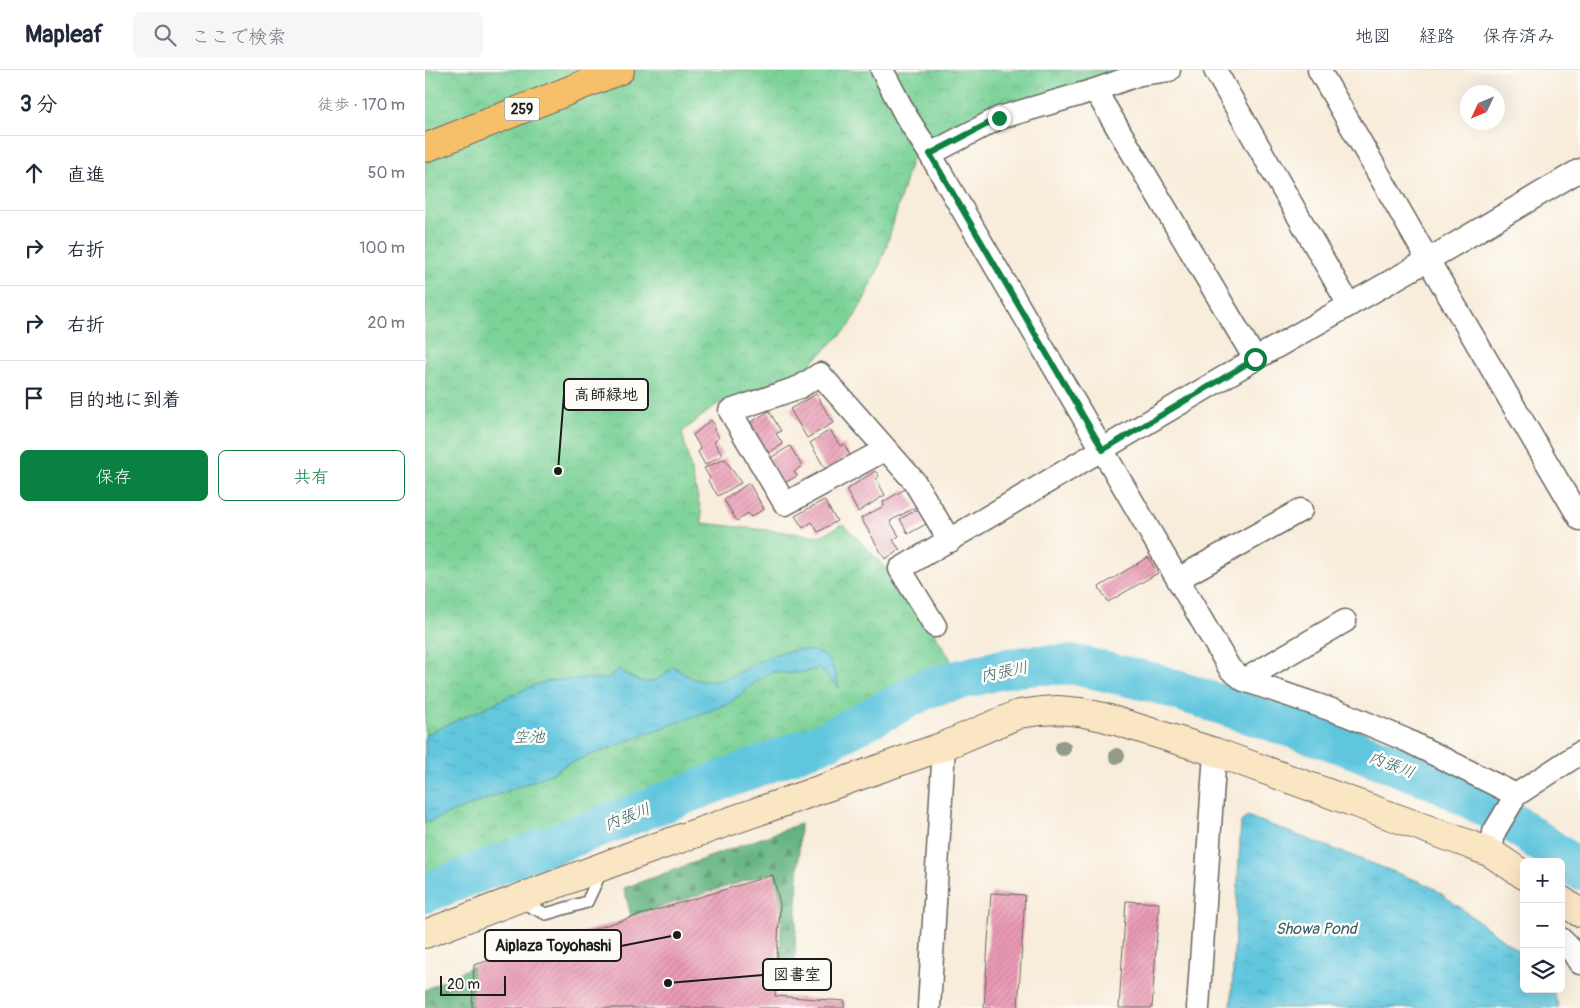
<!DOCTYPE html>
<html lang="ja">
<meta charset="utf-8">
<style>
body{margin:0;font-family:Pangolin,"Klee One",sans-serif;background:#f6f6f7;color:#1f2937}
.controls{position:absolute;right:15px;bottom:15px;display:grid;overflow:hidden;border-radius:8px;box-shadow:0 5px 20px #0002}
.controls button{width:45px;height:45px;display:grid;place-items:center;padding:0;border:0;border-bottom:1px solid #e0e1e3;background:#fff;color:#1f2937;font:25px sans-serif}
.compass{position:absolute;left:1035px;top:15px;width:45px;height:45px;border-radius:50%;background:#fff;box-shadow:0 5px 20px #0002;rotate:226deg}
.scale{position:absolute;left:15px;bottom:12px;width:66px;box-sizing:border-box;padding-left:5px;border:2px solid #1c1c1c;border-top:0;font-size:14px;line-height:18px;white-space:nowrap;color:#1c1c1c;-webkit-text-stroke:4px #fdfcf7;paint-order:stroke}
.stop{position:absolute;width:15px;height:15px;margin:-11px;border:4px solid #0b8043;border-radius:50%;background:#fff}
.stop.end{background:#0b8043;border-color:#fff;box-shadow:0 1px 5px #0008}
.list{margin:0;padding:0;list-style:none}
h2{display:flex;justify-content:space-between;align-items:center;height:65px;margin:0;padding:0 20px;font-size:21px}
h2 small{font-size:16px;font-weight:400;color:#747a83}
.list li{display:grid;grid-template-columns:32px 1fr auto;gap:15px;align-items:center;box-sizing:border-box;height:75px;padding:0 20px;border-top:1px solid #e0e1e3}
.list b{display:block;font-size:19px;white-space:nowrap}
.list em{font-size:16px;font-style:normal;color:#747a83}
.actions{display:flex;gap:10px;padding:15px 20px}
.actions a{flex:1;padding:11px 0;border:1px solid #0b8043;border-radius:8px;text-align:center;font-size:18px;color:#0b8043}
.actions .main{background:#0b8043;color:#fff}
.icon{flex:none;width:28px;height:28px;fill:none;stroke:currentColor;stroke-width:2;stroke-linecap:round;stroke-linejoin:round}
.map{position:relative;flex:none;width:1155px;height:938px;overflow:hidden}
header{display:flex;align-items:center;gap:30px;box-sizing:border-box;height:70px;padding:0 25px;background:#fff;border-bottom:1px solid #e0e1e3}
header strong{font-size:24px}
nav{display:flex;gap:28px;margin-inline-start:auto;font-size:18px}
.search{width:350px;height:45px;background:#f6f6f7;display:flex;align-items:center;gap:12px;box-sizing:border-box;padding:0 18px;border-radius:8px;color:#747a83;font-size:19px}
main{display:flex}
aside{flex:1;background:#fff}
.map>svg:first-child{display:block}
.forest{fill:url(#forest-firs);stroke:#40684e}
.park{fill:url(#park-crowns);stroke:#4c775a}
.water{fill:url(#water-ripples);stroke:#3e717d}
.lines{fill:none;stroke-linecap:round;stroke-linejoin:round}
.river{stroke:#60c6de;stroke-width:40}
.building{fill:url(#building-hatch)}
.lane-casing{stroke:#69655e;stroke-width:14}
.street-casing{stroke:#69655e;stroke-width:25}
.secondary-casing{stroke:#69655e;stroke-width:30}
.highway-casing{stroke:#69655e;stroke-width:30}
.lane{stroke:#fff;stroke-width:11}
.street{stroke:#fff;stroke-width:22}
.secondary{stroke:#fbe6c4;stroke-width:28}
.highway{stroke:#f6c06b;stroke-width:28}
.tree{fill:#919d89}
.route{stroke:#0b8043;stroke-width:6}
.labels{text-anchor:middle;stroke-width:5;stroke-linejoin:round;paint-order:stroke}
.shield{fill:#fdfcf7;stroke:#605f5e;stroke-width:1}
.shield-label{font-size:14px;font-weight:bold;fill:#1c1c1c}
.water-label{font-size:16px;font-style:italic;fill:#37606a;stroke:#fdfcf7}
.leader{fill:none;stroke:#1c1c1c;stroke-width:2}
.callout-dot{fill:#1c1c1c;stroke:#fdfcf7;stroke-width:2}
.callout{fill:#fdfcf7;stroke:#1c1c1c;stroke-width:2}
.callout-label{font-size:16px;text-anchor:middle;font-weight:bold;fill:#1c1c1c}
</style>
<header>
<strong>Mapleaf</strong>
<div class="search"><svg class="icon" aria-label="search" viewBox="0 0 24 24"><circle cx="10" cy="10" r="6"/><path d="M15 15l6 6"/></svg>ここで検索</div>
<nav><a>地図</a><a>経路</a><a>保存済み</a></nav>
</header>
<main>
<aside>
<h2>3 分<small>徒歩 · 170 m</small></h2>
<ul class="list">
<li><svg class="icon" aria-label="ahead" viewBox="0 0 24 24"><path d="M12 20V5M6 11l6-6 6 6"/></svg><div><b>直進</b></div><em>50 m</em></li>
<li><svg class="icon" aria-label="right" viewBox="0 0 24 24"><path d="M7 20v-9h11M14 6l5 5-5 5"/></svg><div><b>右折</b></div><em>100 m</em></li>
<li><svg class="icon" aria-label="right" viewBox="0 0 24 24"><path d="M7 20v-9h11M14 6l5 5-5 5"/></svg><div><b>右折</b></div><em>20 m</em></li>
<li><svg class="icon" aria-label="arrive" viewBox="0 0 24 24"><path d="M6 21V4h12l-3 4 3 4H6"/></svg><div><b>目的地に到着</b></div></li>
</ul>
<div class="actions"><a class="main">保存</a><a>共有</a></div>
</aside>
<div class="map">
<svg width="1155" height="938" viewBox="0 0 1155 938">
<defs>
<pattern id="forest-firs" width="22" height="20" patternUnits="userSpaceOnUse" patternTransform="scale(1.25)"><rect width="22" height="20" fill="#64b480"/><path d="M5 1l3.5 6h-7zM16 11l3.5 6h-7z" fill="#529268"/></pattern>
<pattern id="park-crowns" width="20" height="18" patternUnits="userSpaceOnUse" patternTransform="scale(1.25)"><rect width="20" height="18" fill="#7bd297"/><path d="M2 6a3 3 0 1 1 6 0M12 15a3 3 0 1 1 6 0" fill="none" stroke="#6ab482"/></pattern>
<pattern id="water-ripples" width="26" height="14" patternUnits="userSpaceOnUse" patternTransform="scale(1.25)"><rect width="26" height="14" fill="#60c6de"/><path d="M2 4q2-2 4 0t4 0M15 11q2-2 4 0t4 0" fill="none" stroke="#53aabe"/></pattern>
<pattern id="building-hatch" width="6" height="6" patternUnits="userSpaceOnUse" patternTransform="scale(1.25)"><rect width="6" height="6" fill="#e99ab4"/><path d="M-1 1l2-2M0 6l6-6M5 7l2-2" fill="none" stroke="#c7849a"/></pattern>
</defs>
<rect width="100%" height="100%" fill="#fdfcf7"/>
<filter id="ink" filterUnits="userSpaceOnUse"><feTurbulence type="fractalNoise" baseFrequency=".02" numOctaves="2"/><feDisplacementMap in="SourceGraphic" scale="10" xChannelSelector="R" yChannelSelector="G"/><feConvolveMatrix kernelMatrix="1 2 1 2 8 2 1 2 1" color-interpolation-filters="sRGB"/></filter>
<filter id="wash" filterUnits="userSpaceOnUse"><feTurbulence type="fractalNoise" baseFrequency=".0096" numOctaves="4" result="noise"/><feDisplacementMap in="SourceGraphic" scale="20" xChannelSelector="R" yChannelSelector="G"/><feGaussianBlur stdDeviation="1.12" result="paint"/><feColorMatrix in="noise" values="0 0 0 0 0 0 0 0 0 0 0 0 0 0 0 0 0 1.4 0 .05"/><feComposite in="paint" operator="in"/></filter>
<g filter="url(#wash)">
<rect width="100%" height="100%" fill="#f8ecda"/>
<!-- forest -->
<g class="forest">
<path d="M 375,754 L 369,912 L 354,912 L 357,836 L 349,802 L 206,846 L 199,818 Z"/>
<path d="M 48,896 L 46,938 L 0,938 L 0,920 Z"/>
</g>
<!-- park -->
<path class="park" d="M 0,0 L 708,0 L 498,81 L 487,87 L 464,168 L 455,195 L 442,224 L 424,257 L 369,309 L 291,335 L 257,362 L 276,441 L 277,453 L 395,466 L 418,454 L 461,498 L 469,496 L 527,592 C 479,613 437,645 389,666 L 397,690 L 0,833 Z"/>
<!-- water -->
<g class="water">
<path d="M 374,580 C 394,581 403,582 410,603 C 412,608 414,613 414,618 L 393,597 C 388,602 368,604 360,603 C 357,603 351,601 348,602 C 336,604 314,629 300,635 L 142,694 L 124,705 L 0,753 L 0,665 L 107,616 L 124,611 L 152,609 L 181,609 L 195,599 C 217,618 229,616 249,596 C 284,628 310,602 344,587 C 353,582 364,581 374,580 Z"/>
<path d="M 822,746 L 996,812 L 1010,819 L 1099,885 L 1099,919 L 1127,919 L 1134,938 L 806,938 L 816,752 Z"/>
</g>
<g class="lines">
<!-- river -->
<path class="river" d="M 0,823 L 403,670 L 505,617 L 582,598 L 612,595 L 651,595 L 730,613 L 919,675 L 1017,713 L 1084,750 L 1155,800"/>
</g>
<g id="blocks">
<!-- building -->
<g class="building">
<path d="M 391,324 L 408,353 L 382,368 L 365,339 Z"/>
<path d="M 344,341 L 356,361 L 351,364 L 358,374 L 341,384 L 323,354 Z"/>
<path d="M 286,350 L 289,354 L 289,360 L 294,367 L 289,372 L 297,385 L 280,395 L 273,382 L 276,379 L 268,365 Z"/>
<path d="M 405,360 L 415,376 L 419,374 L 425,385 L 401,400 L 385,373 Z"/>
<path d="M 365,376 L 377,396 L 369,402 L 372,406 L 358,414 L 344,389 Z"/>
<path d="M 300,389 L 316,413 L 293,426 L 283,411 L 285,408 L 279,398 Z"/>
<path d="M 450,401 L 454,406 L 451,409 L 460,425 L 433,442 L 421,420 Z"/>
<path d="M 324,413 L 339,439 L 326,447 L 323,443 L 312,451 L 299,430 Z"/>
<path d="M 480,419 L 491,437 L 465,451 L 474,466 L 468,470 L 475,480 L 460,489 L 436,448 L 459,436 L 458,432 Z"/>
<path d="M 399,430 L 412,451 L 393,462 L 387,452 L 378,458 L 370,446 Z"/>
<path d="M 493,439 L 501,454 L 483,464 L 475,449 Z"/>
<path d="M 723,487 L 733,503 L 683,532 L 674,517 Z"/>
<path d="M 348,805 L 355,834 L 350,926 L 420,931 L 419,938 L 47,938 L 49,895 Z"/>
<path d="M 566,823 L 600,825 L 593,938 L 559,938 Z"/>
<path d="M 701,831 L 734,833 L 727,938 L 694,938 Z"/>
</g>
</g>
</g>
<g filter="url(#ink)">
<use href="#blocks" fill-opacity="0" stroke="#69655e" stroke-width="1"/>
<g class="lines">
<!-- lane casing -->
<g class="lane-casing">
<path id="lane" d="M 96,832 L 121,844 L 162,832 L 177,800"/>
</g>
<!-- street casing -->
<g class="street-casing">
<g id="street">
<path d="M 457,0 L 481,46 L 505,84 L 805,599 L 819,610 L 922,645 L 981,670 L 1091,725"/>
<path d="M 790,0 L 924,235"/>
<path d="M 894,0 L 1003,190 L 1155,449"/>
<path d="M 670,20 L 830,289"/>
<path d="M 505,84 L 574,48 L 670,20 L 715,4 L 744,0"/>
<path d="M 461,379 L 360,434 L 305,341 L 375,317 L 395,304 L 489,411 L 525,471"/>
<path d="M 753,509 L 876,440"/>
<path d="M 510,556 L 475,499 L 830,289 L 1003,190 L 1155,100"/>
<path d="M 819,610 L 920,551"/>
<path d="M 1066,783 L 1069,762 L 1091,725 L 1155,683"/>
<path d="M 1136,869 L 1145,878 L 1155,893"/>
<path d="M 504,938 L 519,676"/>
<path d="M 773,938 L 790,682"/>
</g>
</g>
<!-- secondary casing -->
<g class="secondary-casing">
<g id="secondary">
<path d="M 1136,830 L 1155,843"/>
<path d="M 0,864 L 200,788 L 519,676 L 594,644 L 616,641 L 633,640 L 655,642 L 678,647 L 790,682 L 1046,775 L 1066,783 L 1099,805"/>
</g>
</g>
<!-- highway casing -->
<g class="highway-casing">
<path id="highway" d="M 0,78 L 195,0"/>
</g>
<!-- lane -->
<use href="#lane" class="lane"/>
<!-- street -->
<use href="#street" class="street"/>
<!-- secondary -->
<use href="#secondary" class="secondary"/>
<!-- highway -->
<use href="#highway" class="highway"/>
</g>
<!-- trees -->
<g class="tree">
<circle cx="638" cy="678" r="8"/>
<circle cx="692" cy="686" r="8"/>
</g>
</g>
<g class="lines" filter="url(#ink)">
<!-- route -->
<path class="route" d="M 574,48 L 505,84 L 678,380 L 830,289"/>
</g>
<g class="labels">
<!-- shield labels -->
<rect class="shield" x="79.5" y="27.5" width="35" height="23" rx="4"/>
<g class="shield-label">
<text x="97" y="44">259</text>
</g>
<!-- water labels -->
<g class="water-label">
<text transform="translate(579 601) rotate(-11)" y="6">内張川</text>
<text x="104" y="672">空池</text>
<text transform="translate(967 694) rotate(21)" y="6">内張川</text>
<text transform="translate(202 746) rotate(-21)" y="6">内張川</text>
<text x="891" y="864">Showa Pond</text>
</g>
</g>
<!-- callouts -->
<path class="leader" d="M133 401L139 324M252 865L196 876M243 913L338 905"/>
<g class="callout-dot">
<circle cx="133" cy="401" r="5"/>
<circle cx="252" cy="865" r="5"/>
<circle cx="243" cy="913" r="5"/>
</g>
<g class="callout">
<rect x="139" y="309" width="84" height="31" rx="5"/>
<rect x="60" y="860" width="136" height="31" rx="5"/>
<rect x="338" y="889" width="68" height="31" rx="5"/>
</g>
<g class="callout-label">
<text x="181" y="330">高師緑地</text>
<text x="128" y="881">Aiplaza Toyohashi</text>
<text x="372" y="910">図書室</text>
</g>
</svg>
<div class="controls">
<button>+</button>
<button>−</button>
<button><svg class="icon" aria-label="layers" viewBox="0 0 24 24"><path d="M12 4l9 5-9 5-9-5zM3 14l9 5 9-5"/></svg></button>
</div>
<svg class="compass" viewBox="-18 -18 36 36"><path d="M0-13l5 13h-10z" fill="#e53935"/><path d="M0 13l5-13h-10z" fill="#747a83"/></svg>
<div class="scale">20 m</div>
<div class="stop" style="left:830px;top:289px"></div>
<div class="stop end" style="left:574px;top:48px"></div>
</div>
</main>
